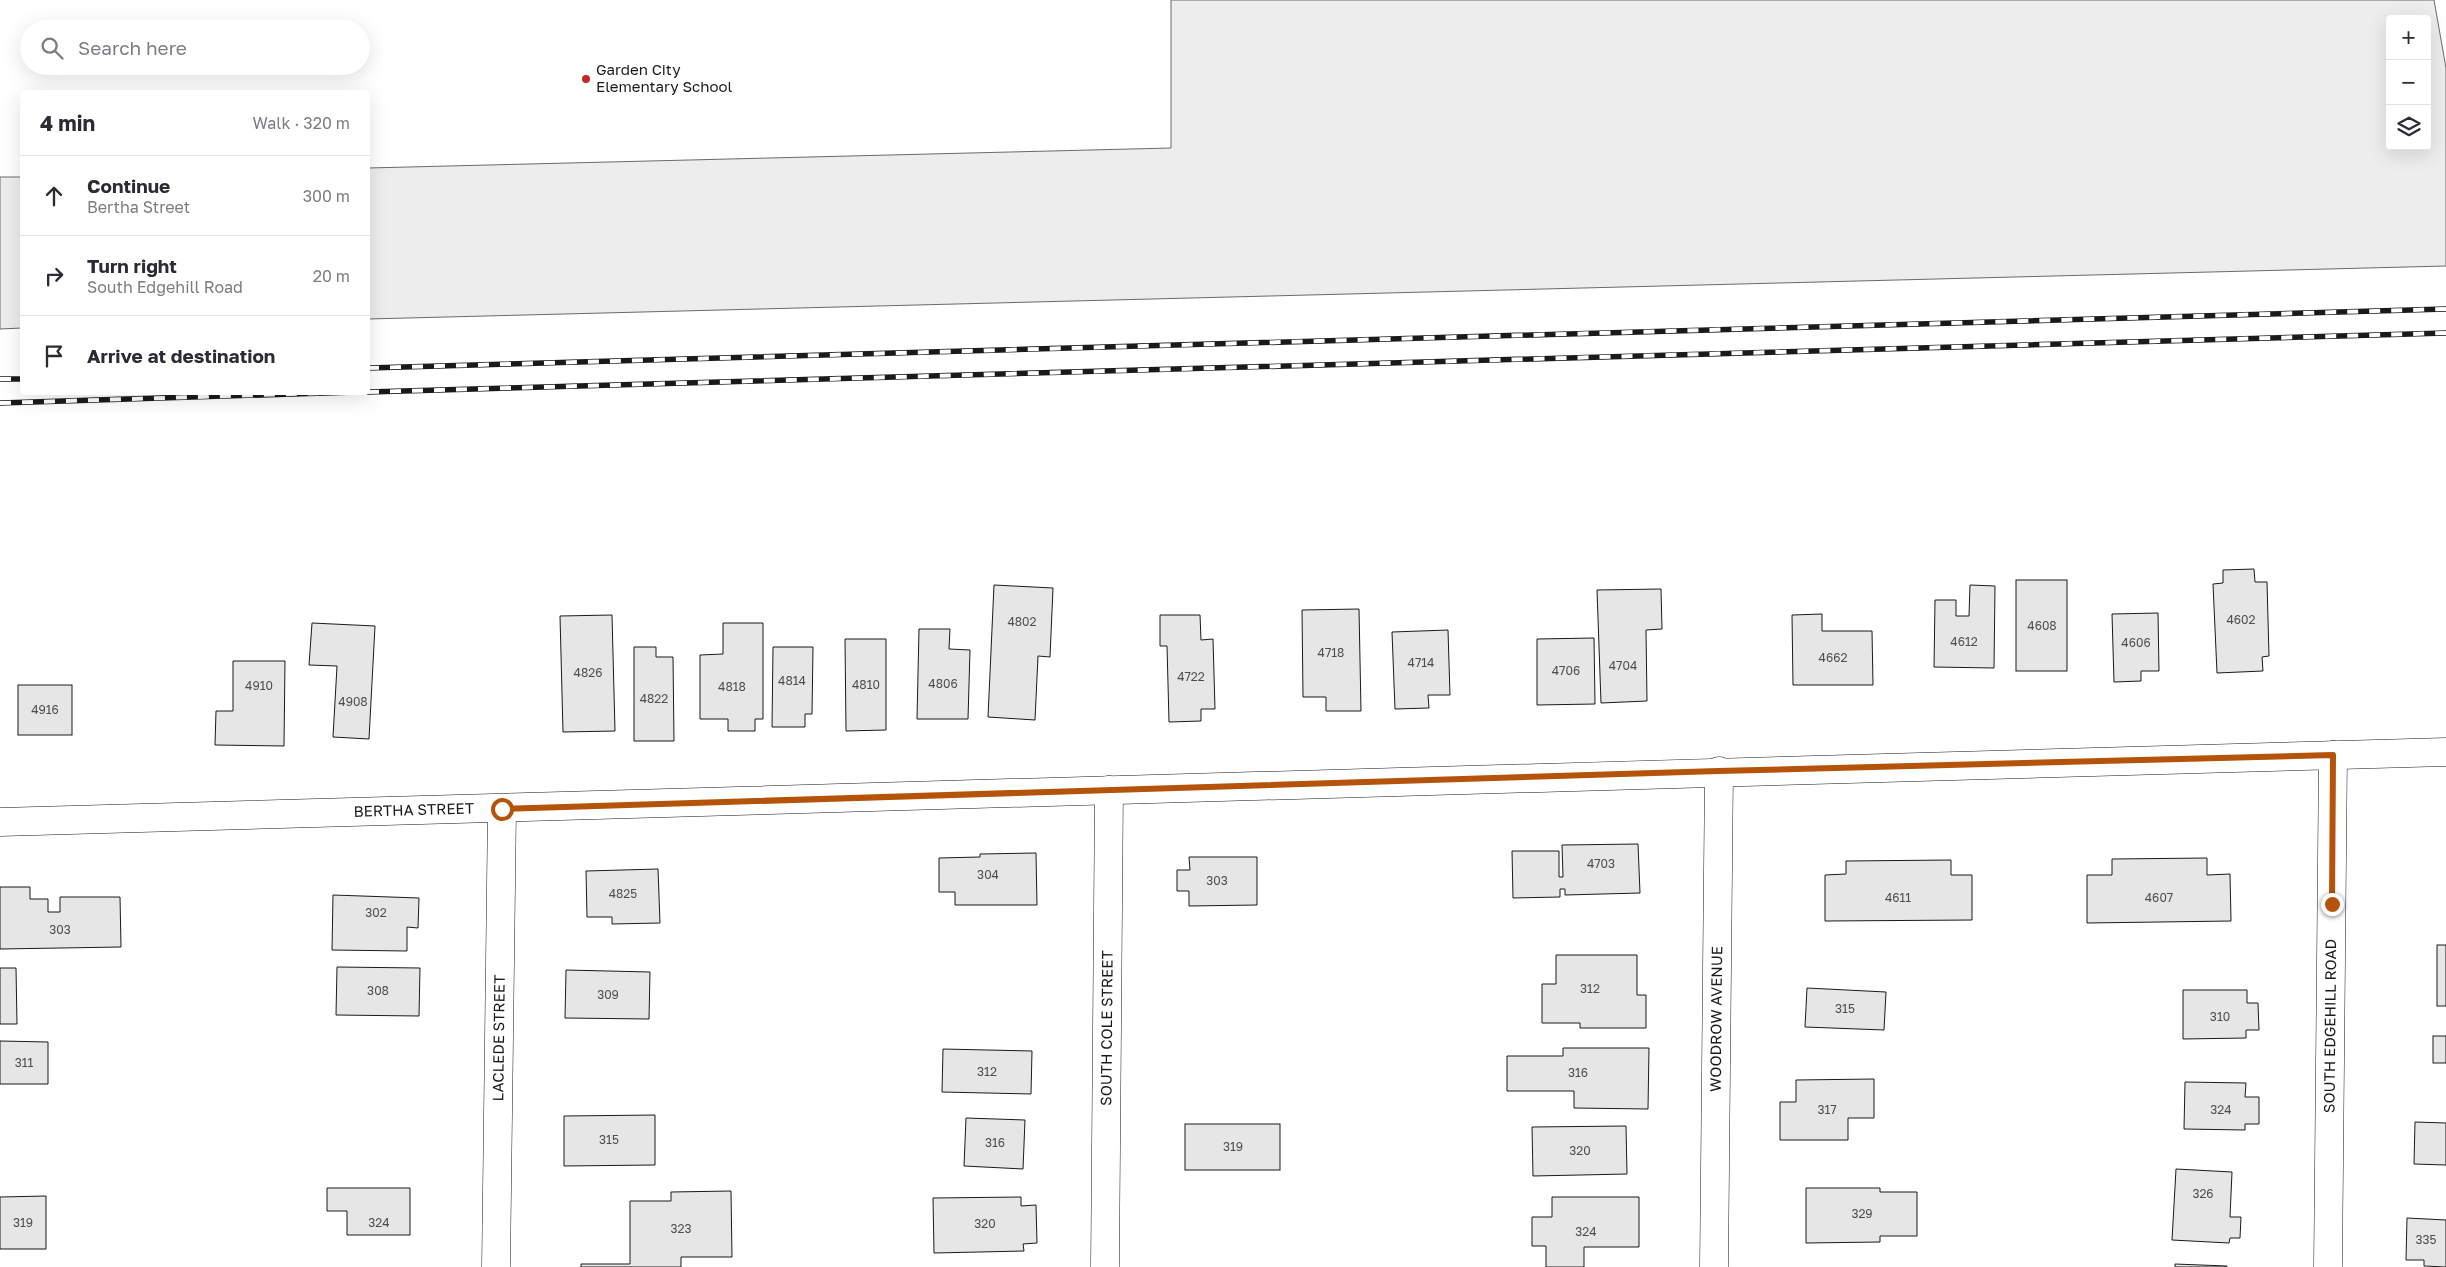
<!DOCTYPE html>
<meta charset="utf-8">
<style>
body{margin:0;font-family:"Golos Text",sans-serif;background:#f2f2f3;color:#2b2b33}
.controls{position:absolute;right:15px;top:15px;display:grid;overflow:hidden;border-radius:5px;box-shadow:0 5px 20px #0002}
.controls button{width:45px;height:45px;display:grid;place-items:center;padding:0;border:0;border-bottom:1px solid #e1e1e2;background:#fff;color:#2b2b33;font:25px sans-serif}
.stop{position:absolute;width:15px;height:15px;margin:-11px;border:4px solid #b45309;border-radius:50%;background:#fff}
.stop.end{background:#b45309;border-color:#fff;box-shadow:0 1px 5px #0008}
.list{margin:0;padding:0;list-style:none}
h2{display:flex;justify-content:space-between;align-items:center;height:65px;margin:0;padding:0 20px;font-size:21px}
h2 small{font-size:16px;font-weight:400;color:#7c7c81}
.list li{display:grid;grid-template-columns:32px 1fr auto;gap:15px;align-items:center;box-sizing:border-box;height:80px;padding:0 20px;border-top:1px solid #e1e1e2}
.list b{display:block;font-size:19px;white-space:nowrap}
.list p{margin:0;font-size:16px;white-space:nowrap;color:#7c7c81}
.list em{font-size:16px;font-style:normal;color:#7c7c81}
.icon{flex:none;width:28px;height:28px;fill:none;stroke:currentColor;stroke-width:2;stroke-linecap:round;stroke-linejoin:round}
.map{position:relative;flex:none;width:2446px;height:1267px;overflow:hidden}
.search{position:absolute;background:#fff;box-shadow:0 5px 20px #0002;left:20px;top:20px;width:350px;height:55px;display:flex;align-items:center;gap:12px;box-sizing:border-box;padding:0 18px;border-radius:28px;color:#7c7c81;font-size:19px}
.panel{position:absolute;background:#fff;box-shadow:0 5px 20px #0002;left:20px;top:90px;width:350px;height:305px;border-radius:5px}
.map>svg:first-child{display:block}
.green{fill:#ededed;stroke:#6a6a6a;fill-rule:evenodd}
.building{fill:#e6e6e6;stroke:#1a1a1a}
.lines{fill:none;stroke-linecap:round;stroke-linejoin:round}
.minor-casing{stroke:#1a1a1a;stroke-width:29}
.minor{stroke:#fff;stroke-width:28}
.rail-casing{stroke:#1a1a1a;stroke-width:5.5}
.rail{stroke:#fff;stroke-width:4;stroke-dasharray:11;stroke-linecap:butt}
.route{stroke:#b45309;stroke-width:6}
.poi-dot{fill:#c62828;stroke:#fff;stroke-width:2}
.labels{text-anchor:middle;stroke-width:4;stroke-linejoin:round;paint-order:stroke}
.number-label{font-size:12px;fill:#4d4d4d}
.poi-label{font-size:15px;fill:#1a1a1a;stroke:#fff;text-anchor:start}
.street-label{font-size:15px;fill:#1a1a1a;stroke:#fff}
</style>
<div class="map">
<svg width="2446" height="1267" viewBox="0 0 2446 1267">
<rect width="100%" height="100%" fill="#fff"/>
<!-- green -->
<g class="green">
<path d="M 1171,0 L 2434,0 L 2446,68 L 2446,266 L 368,319 L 368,168 L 1171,148 ZM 2390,19 L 2427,19 L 2427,146 L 2390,146 Z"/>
<path d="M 0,177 L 22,177 L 22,328 L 0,329 Z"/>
</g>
<!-- building -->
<g class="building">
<path d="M 2254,569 L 2255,582 L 2267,582 L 2269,656 L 2262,657 L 2263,671 L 2217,673 L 2213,584 L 2223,583 L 2223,570 Z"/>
<rect x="2016" y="580" width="51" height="91"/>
<path d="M 994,585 L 1053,588 L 1050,657 L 1038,656 L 1035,720 L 988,717 Z"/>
<path d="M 1970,585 L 1995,586 L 1994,668 L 1934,667 L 1935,600 L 1956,600 L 1956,616 L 1969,616 Z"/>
<path d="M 1661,589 L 1662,629 L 1646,630 L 1647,701 L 1601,703 L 1597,590 Z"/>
<path d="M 1359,609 L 1361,711 L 1326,711 L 1326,697 L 1303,697 L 1302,610 Z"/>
<path d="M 2158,613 L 2159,671 L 2141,671 L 2141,681 L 2114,682 L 2112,614 Z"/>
<path d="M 1822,614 L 1822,631 L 1872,631 L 1873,685 L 1793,685 L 1792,615 Z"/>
<path d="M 612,615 L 615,731 L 563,732 L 560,616 Z"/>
<path d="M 1160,615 L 1200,615 L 1201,640 L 1213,639 L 1215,709 L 1201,709 L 1201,721 L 1169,722 L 1167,646 L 1160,646 Z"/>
<path d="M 312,623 L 375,626 L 369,739 L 333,737 L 337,666 L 309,665 Z"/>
<path d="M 723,623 L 763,623 L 763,719 L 755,719 L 755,731 L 728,731 L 728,719 L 700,719 L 700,655 L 723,654 Z"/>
<path d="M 919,629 L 950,629 L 949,649 L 970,650 L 968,719 L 917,719 Z"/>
<path d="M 1448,630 L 1450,695 L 1428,695 L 1429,708 L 1395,709 L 1392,632 Z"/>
<path d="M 1594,638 L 1595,704 L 1537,705 L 1537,639 Z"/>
<path d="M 845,639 L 886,639 L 886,730 L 846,731 Z"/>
<path d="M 634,647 L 656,647 L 656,657 L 673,657 L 674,741 L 634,741 Z"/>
<path d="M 773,647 L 813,647 L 812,714 L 805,714 L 805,727 L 772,727 Z"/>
<path d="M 233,661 L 285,661 L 284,746 L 215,745 L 216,711 L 233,711 Z"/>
<rect x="18" y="685" width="54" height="50"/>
<path d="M 1638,844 L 1640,893 L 1565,895 L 1565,889 L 1560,889 L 1560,897 L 1513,898 L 1512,851 L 1559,851 L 1559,877 L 1563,877 L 1562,845 Z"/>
<path d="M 1036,853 L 1037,905 L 955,905 L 955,892 L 939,892 L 939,858 L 980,857 L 980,854 Z"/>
<path d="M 1189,857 L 1257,857 L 1257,905 L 1189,906 L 1189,891 L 1177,891 L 1177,870 L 1190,870 Z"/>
<path d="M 2207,858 L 2207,875 L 2230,874 L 2231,921 L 2087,923 L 2087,875 L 2112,875 L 2112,859 Z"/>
<path d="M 1951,860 L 1951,875 L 1972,875 L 1972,920 L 1825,921 L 1825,875 L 1846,874 L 1846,861 Z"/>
<path d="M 658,869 L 660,923 L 612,924 L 612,917 L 587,917 L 586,871 Z"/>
<path d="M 0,887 L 30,887 L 30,899 L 48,899 L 48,912 L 60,912 L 60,897 L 120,897 L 121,947 L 0,949 Z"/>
<path d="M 333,895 L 419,898 L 418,928 L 407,927 L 407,951 L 332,950 Z"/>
<rect x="2437" y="945" width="9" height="61"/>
<path d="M 1556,955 L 1637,955 L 1637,995 L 1646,995 L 1646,1028 L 1580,1028 L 1580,1023 L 1542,1023 L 1542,984 L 1556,984 Z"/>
<path d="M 337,967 L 420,968 L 419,1016 L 336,1015 Z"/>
<path d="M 0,968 L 16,968 L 17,1024 L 0,1024 Z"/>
<path d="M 566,970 L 650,972 L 649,1019 L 565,1018 Z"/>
<path d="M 1807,988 L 1886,992 L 1884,1030 L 1805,1027 Z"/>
<path d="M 2183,990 L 2247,990 L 2247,1003 L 2258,1003 L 2259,1030 L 2246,1030 L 2246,1038 L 2183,1039 Z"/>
<rect x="2433" y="1036" width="13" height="27"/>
<path d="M 0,1041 L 48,1042 L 48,1084 L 0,1084 Z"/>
<path d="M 1563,1048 L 1649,1048 L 1648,1109 L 1574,1108 L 1574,1091 L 1507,1091 L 1507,1056 L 1563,1056 Z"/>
<path d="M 943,1049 L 1032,1051 L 1031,1094 L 942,1092 Z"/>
<path d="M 1874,1079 L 1874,1118 L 1848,1118 L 1848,1140 L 1780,1140 L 1780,1102 L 1796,1102 L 1796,1080 Z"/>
<path d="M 2185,1082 L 2246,1083 L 2245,1097 L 2259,1097 L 2259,1124 L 2245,1124 L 2245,1130 L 2184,1129 Z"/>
<path d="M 655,1115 L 655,1165 L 564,1166 L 564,1116 Z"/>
<path d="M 966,1118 L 1025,1120 L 1023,1169 L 964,1166 Z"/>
<path d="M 2415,1122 L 2446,1123 L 2446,1165 L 2414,1164 Z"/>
<rect x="1185" y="1124" width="95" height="46"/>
<path d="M 1626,1126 L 1627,1174 L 1533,1176 L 1532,1127 Z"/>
<path d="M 2176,1169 L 2232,1172 L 2230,1217 L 2241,1217 L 2240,1238 L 2230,1238 L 2229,1243 L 2172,1240 Z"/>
<path d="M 327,1188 L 410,1188 L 410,1235 L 347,1235 L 347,1211 L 327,1211 Z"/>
<path d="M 1806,1188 L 1880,1188 L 1880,1192 L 1917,1192 L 1917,1236 L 1880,1236 L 1880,1242 L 1806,1243 Z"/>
<path d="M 731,1191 L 732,1257 L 681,1257 L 681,1267 L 581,1267 L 581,1264 L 630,1264 L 630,1201 L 671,1201 L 671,1192 Z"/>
<path d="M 46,1196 L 46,1249 L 0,1249 L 0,1197 Z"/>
<path d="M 1021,1197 L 1021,1206 L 1036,1205 L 1037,1243 L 1023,1244 L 1024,1251 L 934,1253 L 933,1198 Z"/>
<path d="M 1552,1197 L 1639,1197 L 1639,1247 L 1584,1247 L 1584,1267 L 1546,1267 L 1546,1246 L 1532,1246 L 1532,1217 L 1552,1217 Z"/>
<path d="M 2407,1218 L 2446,1220 L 2446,1267 L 2424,1266 L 2424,1260 L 2406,1260 Z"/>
<path d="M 2175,1264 L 2227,1266 L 2227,1267 L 2175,1267 Z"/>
</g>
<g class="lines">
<!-- minor casing -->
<g class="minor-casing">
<g id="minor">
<path id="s1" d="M 0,822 L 2446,752"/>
<path id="s2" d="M 496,1267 L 502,809"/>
<path id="s3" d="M 1105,1267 L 1109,790"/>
<path id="s4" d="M 1714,1267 L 1719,771"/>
<path id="s5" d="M 2328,1267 L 2333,755"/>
</g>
</g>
<!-- minor -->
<use href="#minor" class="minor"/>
<!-- rail casing -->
<g class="rail-casing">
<g id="rail">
<path d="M 368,368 L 2446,309"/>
<path d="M 0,379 L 22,379"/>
<path d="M 368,392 L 2446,333"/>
<path d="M 0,403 L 356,392"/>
</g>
</g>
<!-- rail -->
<use href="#rail" class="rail"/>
</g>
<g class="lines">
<!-- route -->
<path class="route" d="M 502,809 L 1718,771 L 2333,755 L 2332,904"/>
</g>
<!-- markers -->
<circle class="poi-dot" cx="586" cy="79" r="5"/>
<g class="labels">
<!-- number labels -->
<g class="number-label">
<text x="2241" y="624">4602</text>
<text x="1022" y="626">4802</text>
<text x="2042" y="630">4608</text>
<text x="1964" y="646">4612</text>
<text x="2136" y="647">4606</text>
<text x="1331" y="657">4718</text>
<text x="1833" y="662">4662</text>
<text x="1421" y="667">4714</text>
<text x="1623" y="670">4704</text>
<text x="1566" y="675">4706</text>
<text x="588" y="677">4826</text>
<text x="1191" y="681">4722</text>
<text x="792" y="685">4814</text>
<text x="943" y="688">4806</text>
<text x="866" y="689">4810</text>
<text x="259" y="690">4910</text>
<text x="732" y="691">4818</text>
<text x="654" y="703">4822</text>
<text x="353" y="706">4908</text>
<text x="45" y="714">4916</text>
<text x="1601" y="868">4703</text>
<text x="988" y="879">304</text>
<text x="1217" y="885">303</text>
<text x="623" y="898">4825</text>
<text x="1898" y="902">4611</text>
<text x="2159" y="902">4607</text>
<text x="376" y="917">302</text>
<text x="60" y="934">303</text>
<text x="1590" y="993">312</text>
<text x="378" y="995">308</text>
<text x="608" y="999">309</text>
<text x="1845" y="1013">315</text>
<text x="2220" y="1021">310</text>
<text x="24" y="1067">311</text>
<text x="987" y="1076">312</text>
<text x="1578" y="1077">316</text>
<text x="1827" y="1114">317</text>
<text x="2221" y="1114">324</text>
<text x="609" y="1144">315</text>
<text x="995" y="1147">316</text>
<text x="1233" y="1151">319</text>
<text x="1580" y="1155">320</text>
<text x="2203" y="1198">326</text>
<text x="1862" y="1218">329</text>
<text x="23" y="1227">319</text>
<text x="379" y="1227">324</text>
<text x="985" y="1228">320</text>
<text x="681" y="1233">323</text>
<text x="1586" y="1236">324</text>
<text x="2426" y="1244">335</text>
</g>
<!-- poi labels -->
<g class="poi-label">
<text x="596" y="75">Garden City<tspan x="596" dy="17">Elementary School</tspan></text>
</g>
<!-- street labels -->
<g class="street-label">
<text dy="5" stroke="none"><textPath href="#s1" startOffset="414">BERTHA STREET</textPath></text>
<text dy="5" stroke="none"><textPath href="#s4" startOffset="248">WOODROW AVENUE</textPath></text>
<text dy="5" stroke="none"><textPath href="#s5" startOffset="241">SOUTH EDGEHILL ROAD</textPath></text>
<text dy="5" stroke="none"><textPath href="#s3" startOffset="239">SOUTH COLE STREET</textPath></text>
<text dy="5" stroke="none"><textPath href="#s2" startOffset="229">LACLEDE STREET</textPath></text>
</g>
</g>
</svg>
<div class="controls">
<button>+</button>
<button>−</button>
<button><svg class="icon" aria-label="layers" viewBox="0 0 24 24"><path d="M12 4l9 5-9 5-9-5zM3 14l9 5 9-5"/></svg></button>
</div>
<div class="stop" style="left:502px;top:809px"></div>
<div class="stop end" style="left:2332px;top:904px"></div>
<div class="search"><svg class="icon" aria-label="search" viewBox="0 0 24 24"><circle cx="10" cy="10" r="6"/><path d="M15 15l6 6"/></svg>Search here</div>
<section class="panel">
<h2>4 min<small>Walk · 320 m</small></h2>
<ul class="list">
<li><svg class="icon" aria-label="ahead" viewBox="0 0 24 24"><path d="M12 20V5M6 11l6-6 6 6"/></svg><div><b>Continue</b><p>Bertha Street</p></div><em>300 m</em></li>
<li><svg class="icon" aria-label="right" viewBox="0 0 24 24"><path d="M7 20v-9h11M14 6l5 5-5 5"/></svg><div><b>Turn right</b><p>South Edgehill Road</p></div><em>20 m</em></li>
<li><svg class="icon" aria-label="arrive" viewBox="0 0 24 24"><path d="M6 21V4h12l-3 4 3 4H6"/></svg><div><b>Arrive at destination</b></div></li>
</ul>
</section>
</div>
